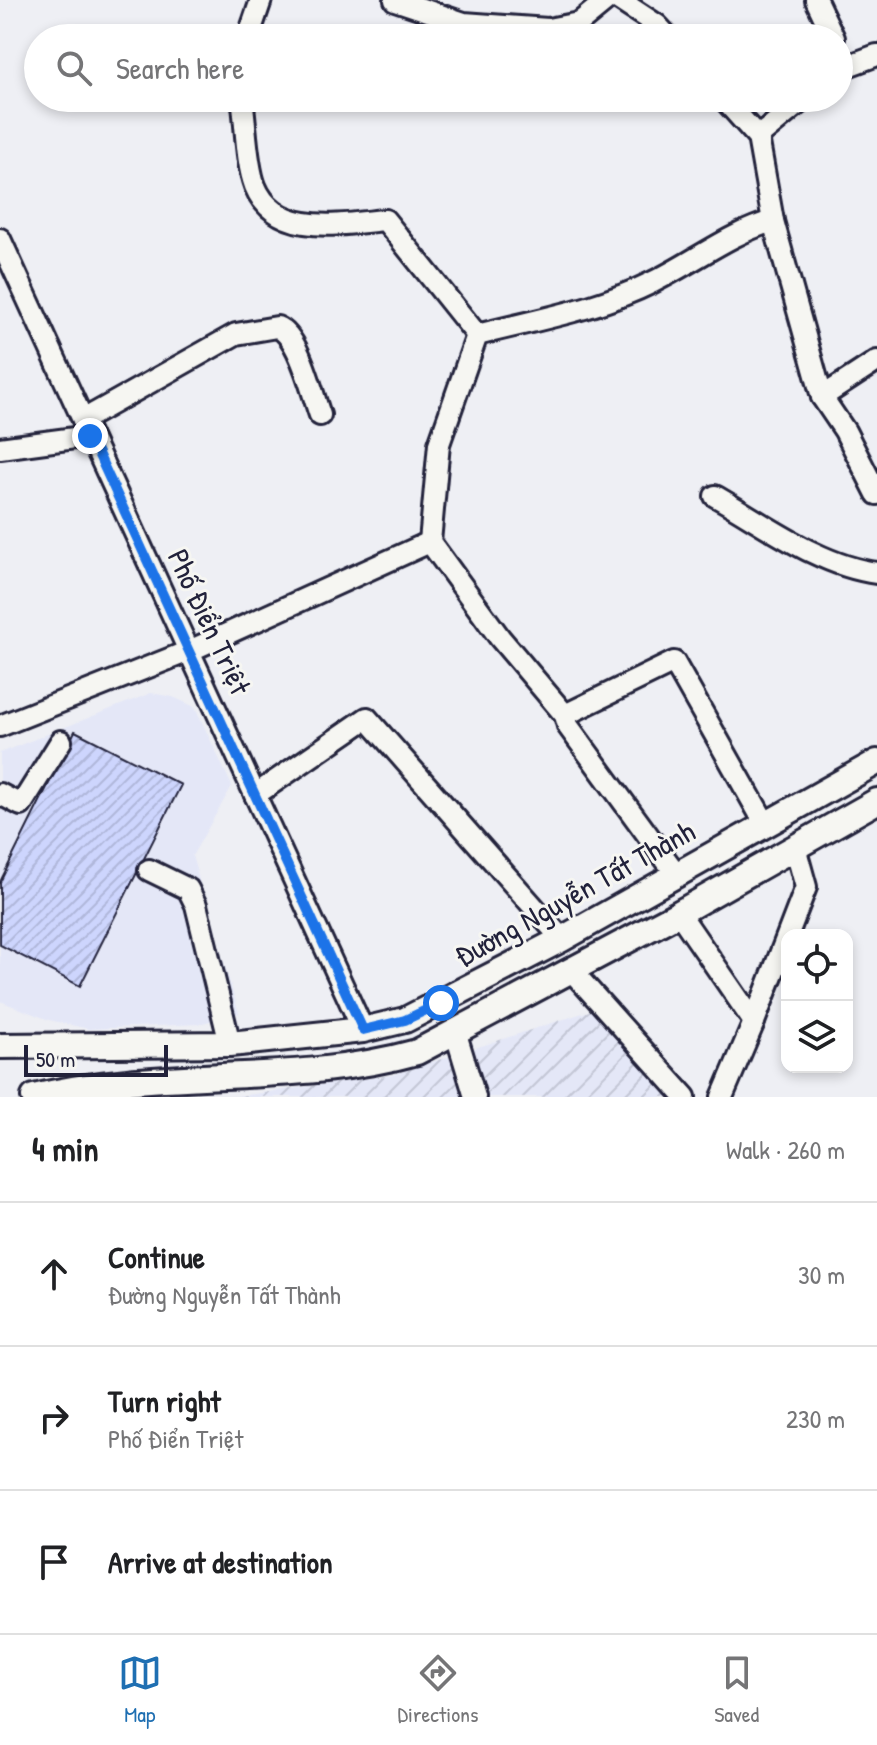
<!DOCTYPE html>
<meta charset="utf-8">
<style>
body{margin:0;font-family:"Patrick Hand",sans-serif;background:#f2f2f2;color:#202124}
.controls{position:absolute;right:24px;bottom:24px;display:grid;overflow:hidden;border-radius:16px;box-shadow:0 4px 12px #0003}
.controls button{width:72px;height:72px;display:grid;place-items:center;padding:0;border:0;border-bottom:2px solid #e0e0e0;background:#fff;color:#202124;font:40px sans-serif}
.scale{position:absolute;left:24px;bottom:20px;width:144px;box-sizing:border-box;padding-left:8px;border:4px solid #22223b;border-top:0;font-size:22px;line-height:28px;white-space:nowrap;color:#22223b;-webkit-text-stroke:6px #f6f6f2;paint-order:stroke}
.stop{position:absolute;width:24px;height:24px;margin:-18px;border:6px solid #1a73e8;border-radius:50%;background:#fff}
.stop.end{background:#1a73e8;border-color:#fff;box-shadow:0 2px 8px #0008}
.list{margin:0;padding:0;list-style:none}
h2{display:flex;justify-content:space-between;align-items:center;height:104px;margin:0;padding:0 32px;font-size:34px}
h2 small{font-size:26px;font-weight:400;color:#757577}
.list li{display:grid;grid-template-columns:52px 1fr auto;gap:24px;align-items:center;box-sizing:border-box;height:144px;padding:0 32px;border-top:2px solid #e0e0e0}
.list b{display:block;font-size:30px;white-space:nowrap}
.list p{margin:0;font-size:26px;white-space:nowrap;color:#757577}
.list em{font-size:26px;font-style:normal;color:#757577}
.icon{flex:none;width:44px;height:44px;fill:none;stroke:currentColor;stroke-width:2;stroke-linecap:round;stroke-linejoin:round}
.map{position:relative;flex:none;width:877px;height:1097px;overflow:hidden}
.search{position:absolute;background:#fff;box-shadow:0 4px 12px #0003;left:24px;right:24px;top:24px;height:88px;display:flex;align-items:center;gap:20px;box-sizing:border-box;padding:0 28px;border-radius:44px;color:#757577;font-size:30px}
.sheet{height:536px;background:#fff}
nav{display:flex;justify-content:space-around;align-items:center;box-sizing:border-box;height:112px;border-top:2px solid #e0e0e0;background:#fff;font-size:22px;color:#757577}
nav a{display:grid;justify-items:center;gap:4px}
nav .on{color:#1f6fb2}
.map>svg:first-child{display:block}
.built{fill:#e4e7f7}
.industrial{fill:url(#industrial-furrows)}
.building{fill:url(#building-hatch);stroke:#22223b;stroke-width:2}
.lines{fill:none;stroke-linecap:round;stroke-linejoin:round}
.minor-casing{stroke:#22223b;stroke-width:26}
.major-casing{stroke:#22223b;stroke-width:30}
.minor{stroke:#f6f6f2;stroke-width:20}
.major{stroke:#f6f6f2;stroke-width:24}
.route{stroke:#1a73e8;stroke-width:10}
.labels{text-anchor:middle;stroke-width:6;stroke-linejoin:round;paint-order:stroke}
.street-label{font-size:30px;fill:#22223b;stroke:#f6f6f2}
</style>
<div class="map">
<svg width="877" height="1097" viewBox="0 0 877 1097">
<defs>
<pattern id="industrial-furrows" width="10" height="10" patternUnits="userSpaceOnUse" patternTransform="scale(2)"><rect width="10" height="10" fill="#e4e7f7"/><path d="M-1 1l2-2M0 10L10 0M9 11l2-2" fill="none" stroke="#c3c6d5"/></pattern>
<pattern id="building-hatch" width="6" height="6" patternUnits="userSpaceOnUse" patternTransform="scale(2)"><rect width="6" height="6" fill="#cdd5fd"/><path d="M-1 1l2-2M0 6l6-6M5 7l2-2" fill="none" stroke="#b0b7da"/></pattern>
</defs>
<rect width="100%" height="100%" fill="#eeeff4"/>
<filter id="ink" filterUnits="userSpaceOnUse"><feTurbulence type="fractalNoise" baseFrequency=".0125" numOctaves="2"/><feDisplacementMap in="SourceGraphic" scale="16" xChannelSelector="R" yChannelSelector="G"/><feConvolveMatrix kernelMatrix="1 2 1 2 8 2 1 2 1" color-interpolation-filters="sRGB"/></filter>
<g filter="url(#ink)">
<!-- built -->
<path class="built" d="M 151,693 L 173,697 L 195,707 L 232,786 L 192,856 L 239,1013 L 199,1024 L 89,1029 L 49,1020 L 0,1001 L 0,753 Z"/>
<!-- industrial -->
<path class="industrial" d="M 595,1009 L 674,1097 L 232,1097 L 392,1075 Z"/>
<!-- building -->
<path class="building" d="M 75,731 L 181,785 L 80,986 L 0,945 L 0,882 Z"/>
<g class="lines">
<!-- minor casing -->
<g class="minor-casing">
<g id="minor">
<path d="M 395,0 L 464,23 L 548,29 L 579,23 L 607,0"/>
<path d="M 619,0 L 657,25 L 669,38"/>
<path d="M 816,0 L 834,38"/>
<path d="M 248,38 L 261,0"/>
<path d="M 839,69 L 877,55"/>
<path d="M 242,98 C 246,123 246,163 255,186 C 276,238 342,224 385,220 L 477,335"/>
<path d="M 723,98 L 758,137 L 773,221 L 822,397 L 845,431 L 877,494"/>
<path d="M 758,137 L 805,98"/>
<path d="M 0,239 L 363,1030"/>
<path d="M 822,397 L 877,361"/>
<path d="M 83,420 L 236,334 L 277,327 C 299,335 312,393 320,415"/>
<path d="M 0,448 L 90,436"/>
<path d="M 715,496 C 765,524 819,566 877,573"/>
<path d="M 565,715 L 674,662 L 766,825"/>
<path d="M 0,726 L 189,651 L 430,542"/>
<path d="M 0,794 L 21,805 L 61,741"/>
<path d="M 255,795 L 367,718 L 562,939"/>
<path d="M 149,870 L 188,889 L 196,905 L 230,1044"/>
<path d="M 677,875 L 568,726 L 565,715 L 500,638 L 430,542 L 439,444 L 477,335 C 536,320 599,309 653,282 C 694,262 730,233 773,221"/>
<path d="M 679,913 L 754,1022 L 806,887 L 795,847"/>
<path d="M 572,971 L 685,1097"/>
<path d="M 456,1034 L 475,1097"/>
<path d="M 722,1097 L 754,1022"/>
</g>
</g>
<!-- major casing -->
<g class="major-casing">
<g id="major">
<path d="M 0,1046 L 230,1044 L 363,1030 L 405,1020 L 562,939 L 877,762"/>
<path d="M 34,1097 C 159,1066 292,1087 417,1052 L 679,913 L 877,801"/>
</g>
</g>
<!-- minor -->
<use href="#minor" class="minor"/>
<!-- major -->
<use href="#major" class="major"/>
</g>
</g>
<g class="lines" filter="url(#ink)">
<!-- route -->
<path class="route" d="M 90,436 L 363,1030 L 405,1020 L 441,1003"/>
</g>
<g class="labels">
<!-- street labels -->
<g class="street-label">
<text transform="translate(209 622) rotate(65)" y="10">Phố Điển Triệt</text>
<text transform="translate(575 894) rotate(-29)" y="10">Đường Nguyễn Tất Thành</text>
</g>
</g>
</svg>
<div class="controls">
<button><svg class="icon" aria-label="locate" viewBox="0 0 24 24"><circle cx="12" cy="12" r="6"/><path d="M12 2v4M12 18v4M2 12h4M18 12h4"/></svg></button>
<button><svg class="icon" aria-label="layers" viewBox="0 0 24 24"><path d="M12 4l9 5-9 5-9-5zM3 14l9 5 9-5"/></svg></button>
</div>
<div class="scale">50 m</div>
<div class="stop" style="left:441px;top:1003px"></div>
<div class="stop end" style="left:90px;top:436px"></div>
<div class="search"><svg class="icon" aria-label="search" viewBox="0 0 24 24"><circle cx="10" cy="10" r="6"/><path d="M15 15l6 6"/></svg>Search here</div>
</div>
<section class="sheet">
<h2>4 min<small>Walk · 260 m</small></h2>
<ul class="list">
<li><svg class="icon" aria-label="ahead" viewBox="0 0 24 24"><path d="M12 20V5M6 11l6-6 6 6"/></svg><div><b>Continue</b><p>Đường Nguyễn Tất Thành</p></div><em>30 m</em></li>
<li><svg class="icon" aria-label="right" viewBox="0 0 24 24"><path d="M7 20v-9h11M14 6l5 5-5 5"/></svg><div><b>Turn right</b><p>Phố Điển Triệt</p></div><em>230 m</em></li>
<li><svg class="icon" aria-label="arrive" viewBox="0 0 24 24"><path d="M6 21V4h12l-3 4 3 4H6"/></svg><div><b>Arrive at destination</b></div></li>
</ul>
</section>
<nav>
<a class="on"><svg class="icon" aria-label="map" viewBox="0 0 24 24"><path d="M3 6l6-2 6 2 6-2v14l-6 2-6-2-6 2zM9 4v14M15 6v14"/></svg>Map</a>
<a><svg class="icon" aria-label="directions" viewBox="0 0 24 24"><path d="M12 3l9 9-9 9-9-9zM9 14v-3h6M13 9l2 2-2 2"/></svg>Directions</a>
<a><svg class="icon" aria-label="saved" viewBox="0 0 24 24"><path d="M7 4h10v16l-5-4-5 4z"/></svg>Saved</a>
</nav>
